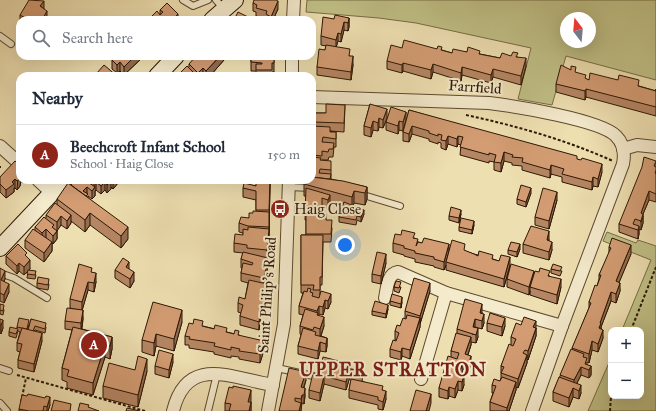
<!DOCTYPE html>
<meta charset="utf-8">
<style>
body{margin:0;font-family:"IM FELL Great Primer",serif;background:#f2f2f3;color:#1f2937}
.controls{position:absolute;right:12px;bottom:12px;display:grid;overflow:hidden;border-radius:8px;box-shadow:0 4px 16px #0002}
.controls button{width:36px;height:36px;display:grid;place-items:center;padding:0;border:0;border-bottom:1px solid #e0e1e3;background:#fff;color:#1f2937;font:20px sans-serif}
.compass{position:absolute;left:560px;top:12px;width:36px;height:36px;border-radius:50%;background:#fff;box-shadow:0 4px 16px #0002;rotate:344deg}
.you{position:absolute;left:345px;top:245px;width:14px;height:14px;margin:-10px;border:3px solid #fff;border-radius:50%;background:#1a73e8;box-shadow:0 0 0 6px #1a73e833}
.badge{display:grid;place-items:center;width:26px;height:26px;border-radius:50%;background:#8f2418;color:#fff;font-size:13px;font-weight:700}
.pin{position:absolute;translate:-50% -50%;border:2px solid #fff;box-shadow:0 1px 4px #0006}
.list{margin:0;padding:0;list-style:none}
h2{display:flex;justify-content:space-between;align-items:center;height:52px;margin:0;padding:0 16px;font-size:17px}
h2 small{font-size:13px;font-weight:400;color:#747a83}
.list li{display:grid;grid-template-columns:26px 1fr auto;gap:12px;align-items:center;box-sizing:border-box;height:60px;padding:0 16px;border-top:1px solid #e0e1e3}
.list b{display:block;font-size:15px;white-space:nowrap}
.list p{margin:0;font-size:13px;white-space:nowrap;color:#747a83}
.list em{font-size:13px;font-style:normal;color:#747a83}
.icon{flex:none;width:22px;height:22px;fill:none;stroke:currentColor;stroke-width:2;stroke-linecap:round;stroke-linejoin:round}
.map{position:relative;flex:none;width:656px;height:411px;overflow:hidden}
.search{position:absolute;background:#fff;box-shadow:0 4px 16px #0002;left:16px;top:16px;width:300px;height:44px;display:flex;align-items:center;gap:10px;box-sizing:border-box;padding:0 14px;border-radius:12px;color:#747a83;font-size:15px}
.panel{position:absolute;background:#fff;box-shadow:0 4px 16px #0002;left:16px;top:72px;width:300px;height:112px;border-radius:12px}
.map>svg:first-child{display:block}
.green{fill:#c0c086;stroke:#766c45;fill-rule:evenodd}
.lines{fill:none;stroke-linecap:round;stroke-linejoin:round}
.lane-casing{stroke:#5d492f;stroke-width:8}
.street-casing{stroke:#5d492f;stroke-width:14}
.secondary-casing{stroke:#2d1704;stroke-width:18}
.path{stroke:#2d1704;stroke-width:2;stroke-dasharray:3 2;stroke-linecap:butt}
.lane{stroke:#f4eacc;stroke-width:6}
.street{stroke:#f4eacc;stroke-width:12}
.secondary{stroke:#f4eacc;stroke-width:16}
.wall{fill:#b58663;stroke:#2d1704}
.shaded-wall{fill:#946d50;stroke:#2d1704}
.building{fill:#d39c73;stroke:#2d1704}
.labels{text-anchor:middle;stroke-width:4;stroke-linejoin:round;paint-order:stroke}
.street-label{font-size:15px;fill:#2d1704;stroke:#f4eacc}
.poi-label{font-size:15px;fill:#2d1704;stroke:#f4eacc;text-anchor:start}
.district-label{font-size:19px;font-weight:bold;letter-spacing:1px;fill:#7a1f14;stroke:#f4eacc}
</style>
<div class="map">
<svg width="656" height="411" viewBox="0 0 656 411">
<rect width="100%" height="100%" fill="#eedfb1"/>
<filter id="stains"><feTurbulence type="fractalNoise" baseFrequency=".005" numOctaves="4"/><feColorMatrix values="0 0 0 0 .2 0 0 0 0 .09 0 0 0 0 .02 0 0 0 .5 -.17"/></filter>
<radialGradient id="worn" r=".72"><stop offset=".6" stop-color="#630" stop-opacity="0"/><stop offset="1" stop-color="#630" stop-opacity=".3"/></radialGradient>
<!-- green -->
<g class="green">
<path d="M 307,0 L 656,0 L 656,80 L 566,56 L 552,105 L 518,99 L 531,48 L 416,23 L 379,18 L 306,12 ZM 566,18 L 590,18 L 590,42 L 566,42 Z"/>
<path d="M 607,232 L 636,243 L 638,240 L 656,246 L 656,411 L 588,411 L 611,358 L 611,396 L 641,396 L 641,330 L 622,330 L 651,260 L 603,241 Z"/>
</g>
<g class="lines">
<!-- lane casing -->
<g class="lane-casing">
<g id="lane">
<path d="M 183,0 L 193,6 L 208,0"/>
<path d="M 216,0 L 224,9"/>
<path d="M 0,36 L 11,44"/>
<path d="M 289,187 L 311,188"/>
<path d="M 360,194 L 400,206"/>
<path d="M 0,273 L 14,278 L 47,298"/>
<path d="M 0,368 L 9,371"/>
<path d="M 277,368 L 318,377"/>
<path d="M 0,403 L 7,411"/>
<path d="M 208,411 L 217,374"/>
</g>
</g>
<!-- street casing -->
<g class="street-casing">
<g id="street">
<path d="M 293,20 L 294,0"/>
<path d="M 292,76 L 292,56"/>
<path d="M 312,97 L 489,103 C 514,106 601,120 616,136 C 624,144 625,154 623,164 L 562,326 L 532,411"/>
<path d="M 0,146 L 20,164"/>
<path d="M 623,149 L 637,145 L 656,147"/>
<path d="M 38,180 L 52,193"/>
<path d="M 385,298 C 387,289 387,274 398,272 L 446,293 L 562,326"/>
<path d="M 421,379 L 446,293"/>
<path d="M 173,411 C 187,354 231,378 273,385"/>
<path d="M 268,411 L 284,324 L 289,180"/>
</g>
</g>
<!-- secondary casing -->
<g class="secondary-casing">
<g id="secondary">
<path d="M 212,20 L 235,0"/>
<path d="M 157,76 L 176,56"/>
<path d="M 0,248 L 64,180"/>
</g>
</g>
<!-- path -->
<g class="path">
<path d="M 466,115 C 517,126 566,140 613,161"/>
<path d="M 0,167 L 1,167"/>
<path d="M 631,330 L 656,267"/>
<path d="M 17,375 L 145,411"/>
<path d="M 21,402 L 26,378"/>
<path d="M 610,411 L 611,396"/>
</g>
<!-- lane -->
<use href="#lane" class="lane"/>
<!-- street -->
<use href="#street" class="street"/>
<!-- secondary -->
<use href="#secondary" class="secondary"/>
</g>
<!-- wall -->
<g class="wall">
<path d="M 253,3 L 278,9 L 273,20 L 266,20 L 266,19 L 256,16 L 256,12 L 253,11 Z"/>
<path d="M 44,9 L 47,19 L 47,20 L 20,20 L 20,15 Z"/>
<path d="M 160,10 L 178,20 L 160,14 Z"/>
<path d="M 349,18 L 349,27 L 348,31 L 344,30 L 341,42 L 338,41 L 336,47 L 350,56 L 353,65 L 351,80 L 317,75 L 317,67 L 325,50 L 326,46 L 321,45 L 321,36 L 334,19 Z"/>
<path d="M 402,48 L 442,50 L 452,53 L 467,52 L 480,54 L 500,58 L 518,57 L 526,66 L 521,85 L 493,77 L 491,83 L 462,75 L 461,81 L 433,72 L 431,79 L 403,71 L 402,73 L 387,69 L 387,61 Z"/>
<path d="M 113,56 L 144,56 L 124,75 L 120,71 L 117,73 L 112,69 L 112,60 L 113,59 Z"/>
<path d="M 224,56 L 224,60 L 210,76 L 177,76 L 189,67 L 189,64 Z"/>
<path d="M 255,56 L 274,56 L 274,72 L 272,72 L 272,76 L 256,76 L 256,71 L 251,71 L 251,58 L 255,58 Z"/>
<path d="M 576,73 L 586,79 L 589,80 L 639,86 L 656,91 L 656,89 L 656,116 L 586,97 L 585,100 L 556,92 L 556,84 Z"/>
<path d="M 370,104 L 387,118 L 383,128 L 379,127 L 378,131 L 373,130 L 371,137 L 364,135 L 364,126 Z"/>
<path d="M 345,105 L 344,132 L 330,131 L 336,132 L 336,147 L 334,147 L 333,157 L 329,157 L 328,160 L 322,160 L 322,161 L 331,170 L 331,179 L 367,187 L 367,199 L 365,205 L 354,203 L 353,206 L 364,214 L 361,222 L 357,220 L 356,225 L 339,222 L 339,217 L 342,206 L 330,203 L 328,208 L 322,207 L 322,214 L 332,228 L 331,242 L 323,242 L 322,285 L 320,285 L 320,295 L 321,291 L 331,302 L 328,309 L 325,308 L 323,315 L 319,314 L 318,316 L 324,326 L 321,336 L 327,338 L 327,346 L 326,352 L 320,351 L 318,359 L 298,354 L 298,346 L 301,335 L 300,334 L 300,326 L 303,315 L 299,314 L 299,306 L 303,293 L 301,293 L 301,235 L 306,235 L 306,220 L 305,220 L 306,196 L 304,196 L 304,180 L 312,180 L 312,126 L 313,126 L 313,113 L 326,113 Z"/>
<path d="M 409,110 L 577,159 L 602,172 L 598,187 L 593,186 L 592,190 L 562,182 L 562,177 L 551,174 L 550,178 L 522,170 L 522,166 L 512,165 L 512,163 L 504,161 L 501,172 L 494,170 L 494,162 L 489,161 L 489,163 L 460,155 L 461,145 L 458,144 L 457,147 L 448,144 L 446,150 L 441,148 L 441,143 L 438,142 L 438,144 L 429,141 L 429,139 L 412,134 L 409,142 L 403,141 L 403,132 Z"/>
<path d="M 406,112 L 403,131 L 399,130 L 398,134 L 386,130 L 386,122 Z"/>
<path d="M 656,161 L 656,202 L 649,200 L 643,214 L 643,223 L 641,230 L 639,229 L 639,234 L 638,239 L 619,232 L 619,224 Z"/>
<path d="M 0,177 L 20,180 L 26,180 L 23,183 L 21,181 L 20,186 L 17,190 L 15,188 L 14,188 L 14,192 L 6,198 L 0,192 Z"/>
<path d="M 74,180 L 118,180 L 118,183 L 113,189 L 111,187 L 111,189 L 107,193 L 105,190 L 101,194 L 96,190 L 95,191 L 95,196 L 92,199 L 88,196 L 88,198 L 128,239 L 121,248 L 90,225 L 85,232 L 71,221 L 71,223 L 67,229 L 61,225 L 57,230 L 57,239 L 53,244 L 52,243 L 52,251 L 44,262 L 25,248 L 25,240 L 35,231 L 35,227 L 46,218 L 46,215 L 57,205 L 57,199 L 71,185 Z"/>
<path d="M 270,180 L 269,237 L 267,258 L 268,266 L 264,283 L 267,292 L 263,314 L 261,314 L 259,330 L 240,325 L 240,316 L 241,313 L 238,312 L 238,303 L 245,299 L 248,283 L 241,281 L 241,273 L 242,268 L 241,268 L 241,259 L 243,253 L 234,252 L 234,243 L 243,235 L 243,233 L 239,232 L 239,223 L 249,218 L 256,212 L 256,200 L 243,197 L 243,188 L 256,186 Z"/>
<path d="M 531,193 L 526,207 L 517,204 L 517,199 Z"/>
<path d="M 557,200 L 549,229 L 535,225 L 535,217 Z"/>
<path d="M 461,214 L 459,223 L 449,220 L 449,216 Z"/>
<path d="M 474,225 L 472,234 L 459,231 L 459,227 Z"/>
<path d="M 415,238 L 418,242 L 449,249 L 465,251 L 474,254 L 493,259 L 510,265 L 504,287 L 446,270 L 446,265 L 444,270 L 434,267 L 434,266 L 415,262 L 415,259 L 404,256 L 404,255 L 393,252 L 393,243 Z"/>
<path d="M 549,239 L 549,241 L 552,250 L 549,260 L 523,253 L 523,244 Z"/>
<path d="M 609,247 L 631,254 L 619,282 L 620,291 L 616,303 L 611,301 L 601,327 L 603,338 L 598,352 L 592,350 L 589,363 L 587,362 L 587,365 L 591,366 L 591,375 L 589,378 L 581,375 L 577,383 L 581,393 L 579,399 L 573,397 L 569,407 L 553,401 L 553,392 L 572,349 L 589,308 L 589,302 L 597,286 L 599,279 L 599,275 L 609,254 Z"/>
<path d="M 520,249 L 517,257 L 508,254 L 508,250 Z"/>
<path d="M 6,256 L 27,257 L 30,269 L 29,270 L 36,275 L 35,279 L 27,278 L 28,271 L 24,275 L 19,271 L 17,274 L 6,264 Z"/>
<path d="M 386,263 L 381,284 L 372,282 L 372,274 Z"/>
<path d="M 0,268 L 5,279 L 4,282 L 9,292 L 4,303 L 0,301 Z"/>
<path d="M 129,269 L 134,281 L 130,288 L 115,278 L 115,270 Z"/>
<path d="M 551,269 L 562,271 L 560,276 L 551,273 Z"/>
<path d="M 92,272 L 96,282 L 94,292 L 88,290 L 82,310 L 83,319 L 82,329 L 112,337 L 112,349 L 110,359 L 105,357 L 93,395 L 67,388 L 67,382 L 62,380 L 62,368 L 72,330 L 65,329 L 65,321 L 78,310 L 70,308 L 70,299 Z"/>
<path d="M 534,274 L 550,276 L 561,287 L 557,304 L 530,295 L 530,291 L 529,295 L 507,287 L 507,279 Z"/>
<path d="M 37,283 L 49,284 L 48,290 L 37,288 Z"/>
<path d="M 394,287 L 401,287 L 399,293 L 394,291 Z"/>
<path d="M 430,291 L 420,324 L 420,327 L 410,359 L 402,356 L 401,360 L 390,357 L 390,349 L 397,340 L 395,340 L 395,331 L 400,326 L 405,318 L 405,311 Z"/>
<path d="M 390,301 L 402,302 L 401,308 L 390,305 Z"/>
<path d="M 0,304 L 4,310 L 3,315 L 0,314 Z"/>
<path d="M 388,309 L 386,318 L 372,315 L 372,311 Z"/>
<path d="M 482,312 L 482,313 L 484,323 L 482,329 L 475,327 L 478,337 L 476,343 L 471,342 L 471,345 L 468,355 L 471,364 L 469,371 L 463,369 L 461,376 L 464,385 L 462,391 L 458,390 L 455,398 L 449,396 L 448,399 L 439,397 L 439,388 L 451,357 L 451,351 L 457,333 L 457,329 Z"/>
<path d="M 0,319 L 3,328 L 1,334 L 0,333 Z"/>
<path d="M 31,319 L 46,327 L 45,333 L 35,330 L 34,331 L 42,341 L 34,372 L 18,368 L 18,360 L 20,352 L 17,351 L 17,343 L 20,332 L 18,331 L 16,338 L 9,336 L 9,332 L 17,328 L 17,327 L 29,325 L 28,329 L 28,330 Z"/>
<path d="M 182,322 L 174,351 L 156,346 L 154,356 L 142,352 L 142,340 Z"/>
<path d="M 487,323 L 505,326 L 502,336 L 487,331 Z"/>
<path d="M 521,325 L 536,328 L 536,336 L 528,360 L 527,359 L 527,363 L 518,388 L 516,387 L 516,390 L 509,411 L 490,411 L 490,402 L 493,393 L 492,393 L 492,385 L 500,381 L 501,378 L 501,366 L 511,345 L 511,337 Z"/>
<path d="M 203,326 L 239,335 L 264,350 L 260,363 L 239,359 L 239,357 L 231,356 L 231,358 L 214,354 L 214,352 L 189,348 L 189,345 L 185,345 L 185,336 Z"/>
<path d="M 173,362 L 169,378 L 155,374 L 155,366 Z"/>
<path d="M 135,370 L 147,371 L 138,407 L 103,398 L 103,386 Z"/>
<path d="M 351,373 L 346,390 L 324,384 L 320,401 L 309,398 L 309,390 L 319,375 Z"/>
<path d="M 351,376 L 363,376 L 362,381 L 383,390 L 386,399 L 383,410 L 378,409 L 378,405 L 349,398 L 349,390 L 351,380 Z"/>
<path d="M 306,380 L 304,388 L 305,396 L 304,404 L 302,403 L 301,411 L 279,411 Z"/>
<path d="M 251,402 L 251,411 L 225,411 L 225,403 Z"/>
<path d="M 50,405 L 48,411 L 19,411 L 19,409 Z"/>
</g>
<!-- shaded-wall -->
<g class="shaded-wall">
<path d="M 44,1 L 44,9 L 40,6 Z"/>
<path d="M 278,1 L 278,9 L 273,20 L 271,20 L 271,17 Z"/>
<path d="M 47,11 L 47,20 L 42,20 Z"/>
<path d="M 178,14 L 178,20 L 172,20 Z"/>
<path d="M 349,18 L 349,27 L 348,31 L 348,23 Z"/>
<path d="M 344,22 L 344,30 L 341,42 L 341,34 Z"/>
<path d="M 338,33 L 338,41 L 336,48 L 336,40 Z"/>
<path d="M 135,56 L 144,56 L 124,75 L 124,67 Z"/>
<path d="M 220,56 L 224,56 L 224,60 L 210,76 L 206,76 L 206,71 Z"/>
<path d="M 353,56 L 353,65 L 351,80 L 351,72 Z"/>
<path d="M 526,58 L 526,66 L 521,85 L 521,76 Z"/>
<path d="M 120,62 L 120,71 L 117,73 L 117,65 Z"/>
<path d="M 403,63 L 403,71 L 402,73 L 402,65 Z"/>
<path d="M 433,64 L 433,72 L 431,79 L 431,70 Z"/>
<path d="M 462,67 L 462,75 L 461,81 L 461,73 Z"/>
<path d="M 203,68 L 203,76 L 198,76 L 198,73 Z"/>
<path d="M 493,69 L 493,77 L 491,83 L 491,75 Z"/>
<path d="M 586,89 L 586,97 L 585,100 L 585,91 Z"/>
<path d="M 387,109 L 387,118 L 383,128 L 383,120 Z"/>
<path d="M 406,112 L 406,120 L 403,131 L 403,122 Z"/>
<path d="M 379,118 L 379,127 L 378,131 L 378,123 Z"/>
<path d="M 373,121 L 373,130 L 371,137 L 371,128 Z"/>
<path d="M 399,121 L 399,130 L 398,134 L 398,126 Z"/>
<path d="M 412,126 L 412,134 L 409,142 L 409,134 Z"/>
<path d="M 448,136 L 448,144 L 446,150 L 446,141 Z"/>
<path d="M 458,136 L 458,144 L 457,147 L 457,139 Z"/>
<path d="M 504,152 L 504,161 L 501,172 L 501,163 Z"/>
<path d="M 602,164 L 602,172 L 598,187 L 598,179 Z"/>
<path d="M 551,165 L 551,174 L 550,178 L 550,170 Z"/>
<path d="M 20,174 L 20,180 L 21,180 L 20,186 L 17,190 L 18,176 Z"/>
<path d="M 593,177 L 593,186 L 592,190 L 592,182 Z"/>
<path d="M 15,179 L 15,188 L 14,188 L 14,192 L 6,198 L 6,190 Z"/>
<path d="M 23,180 L 26,180 L 23,183 Z"/>
<path d="M 113,180 L 118,180 L 118,183 L 113,189 Z"/>
<path d="M 270,180 L 269,237 L 267,258 L 267,250 L 269,232 Z"/>
<path d="M 111,181 L 111,189 L 107,193 L 107,185 Z"/>
<path d="M 96,182 L 96,190 L 95,191 L 95,196 L 92,199 L 92,191 L 94,189 L 94,184 Z"/>
<path d="M 105,182 L 105,190 L 101,194 L 101,186 Z"/>
<path d="M 87,187 L 87,195 L 83,191 Z"/>
<path d="M 367,187 L 367,199 L 365,205 L 365,193 Z"/>
<path d="M 531,188 L 531,193 L 526,207 L 526,202 Z"/>
<path d="M 354,191 L 354,203 L 352,209 L 352,197 Z"/>
<path d="M 649,191 L 649,200 L 643,214 L 643,223 L 641,230 L 641,221 L 643,216 L 641,222 L 641,213 Z"/>
<path d="M 557,192 L 557,200 L 549,229 L 549,221 Z"/>
<path d="M 330,195 L 330,203 L 328,208 L 328,200 Z"/>
<path d="M 364,210 L 364,214 L 361,222 L 361,217 Z"/>
<path d="M 461,210 L 461,214 L 459,223 L 459,218 Z"/>
<path d="M 90,213 L 90,225 L 85,232 L 85,220 Z"/>
<path d="M 71,215 L 71,223 L 67,229 L 67,221 Z"/>
<path d="M 61,216 L 61,225 L 57,231 L 57,222 Z"/>
<path d="M 474,221 L 474,225 L 472,234 L 472,230 Z"/>
<path d="M 639,226 L 639,234 L 638,239 L 638,230 Z"/>
<path d="M 128,227 L 128,239 L 121,248 L 121,236 Z"/>
<path d="M 46,229 L 46,238 L 42,241 L 42,233 Z"/>
<path d="M 57,231 L 57,239 L 53,244 L 53,236 Z"/>
<path d="M 549,231 L 549,239 L 547,248 L 547,240 Z"/>
<path d="M 52,242 L 52,251 L 44,262 L 44,253 Z"/>
<path d="M 552,242 L 552,250 L 549,260 L 549,252 Z"/>
<path d="M 449,244 L 449,252 L 446,262 L 446,265 L 444,270 L 444,262 Z"/>
<path d="M 520,244 L 520,249 L 517,257 L 517,252 Z"/>
<path d="M 631,245 L 631,254 L 616,290 L 616,281 Z"/>
<path d="M 386,254 L 386,263 L 381,284 L 381,276 Z"/>
<path d="M 510,257 L 510,265 L 504,287 L 504,279 Z"/>
<path d="M 268,258 L 268,266 L 264,287 L 264,278 Z"/>
<path d="M 30,260 L 30,269 L 24,275 L 24,267 Z"/>
<path d="M 129,262 L 129,270 L 126,267 Z"/>
<path d="M 19,263 L 19,271 L 17,274 L 17,266 Z"/>
<path d="M 5,271 L 5,279 L 1,289 L 1,280 Z"/>
<path d="M 534,271 L 534,279 L 530,287 L 530,291 L 529,295 L 529,287 Z"/>
<path d="M 134,272 L 134,281 L 130,288 L 130,279 Z"/>
<path d="M 96,273 L 96,282 L 94,292 L 94,283 Z"/>
<path d="M 561,279 L 561,287 L 557,304 L 557,295 Z"/>
<path d="M 88,282 L 88,290 L 82,311 L 82,302 Z"/>
<path d="M 430,283 L 430,291 L 420,324 L 420,316 Z"/>
<path d="M 620,283 L 620,291 L 616,303 L 616,294 Z"/>
<path d="M 9,284 L 9,292 L 4,303 L 4,295 Z"/>
<path d="M 267,284 L 267,292 L 263,314 L 263,306 Z"/>
<path d="M 611,292 L 611,301 L 601,327 L 601,332 L 599,337 L 600,323 Z"/>
<path d="M 331,294 L 331,302 L 328,309 L 328,301 Z"/>
<path d="M 402,297 L 402,302 L 401,308 L 401,304 Z"/>
<path d="M 325,300 L 325,308 L 323,315 L 323,307 Z"/>
<path d="M 482,304 L 482,312 L 480,321 L 480,313 Z"/>
<path d="M 261,305 L 261,314 L 259,330 L 259,322 Z"/>
<path d="M 388,305 L 388,309 L 386,318 L 386,314 Z"/>
<path d="M 319,306 L 319,314 L 318,317 L 317,315 L 317,311 Z"/>
<path d="M 83,310 L 83,319 L 81,331 L 81,323 Z"/>
<path d="M 182,310 L 182,322 L 174,351 L 174,339 Z"/>
<path d="M 484,314 L 484,323 L 482,329 L 482,321 Z"/>
<path d="M 324,317 L 324,326 L 320,338 L 320,329 Z"/>
<path d="M 420,318 L 420,327 L 410,359 L 410,350 Z"/>
<path d="M 505,318 L 505,326 L 502,336 L 502,327 Z"/>
<path d="M 475,319 L 475,327 L 473,335 L 473,327 Z"/>
<path d="M 3,320 L 3,328 L 1,334 L 1,325 Z"/>
<path d="M 536,321 L 536,329 L 533,327 Z"/>
<path d="M 478,328 L 478,337 L 476,343 L 476,335 Z"/>
<path d="M 536,328 L 536,336 L 528,360 L 528,351 Z"/>
<path d="M 603,330 L 603,338 L 598,352 L 598,344 Z"/>
<path d="M 42,333 L 42,341 L 34,372 L 34,364 Z"/>
<path d="M 156,334 L 156,346 L 154,356 L 154,343 Z"/>
<path d="M 112,337 L 112,349 L 110,359 L 110,346 Z"/>
<path d="M 471,337 L 471,345 L 465,363 L 465,354 Z"/>
<path d="M 327,338 L 327,346 L 326,352 L 326,344 Z"/>
<path d="M 264,341 L 264,350 L 260,363 L 260,354 Z"/>
<path d="M 592,341 L 592,350 L 589,363 L 589,354 Z"/>
<path d="M 320,342 L 320,351 L 318,359 L 318,351 Z"/>
<path d="M 105,345 L 105,357 L 93,395 L 93,383 Z"/>
<path d="M 402,348 L 402,356 L 401,360 L 401,352 Z"/>
<path d="M 173,354 L 173,362 L 169,378 L 169,370 Z"/>
<path d="M 527,355 L 527,363 L 518,388 L 518,379 Z"/>
<path d="M 471,356 L 471,364 L 469,371 L 469,363 Z"/>
<path d="M 147,359 L 147,371 L 138,407 L 138,395 Z"/>
<path d="M 463,361 L 463,369 L 460,382 L 459,375 Z"/>
<path d="M 351,364 L 351,373 L 346,390 L 346,382 Z"/>
<path d="M 591,366 L 591,375 L 589,378 L 589,370 Z"/>
<path d="M 581,367 L 581,375 L 574,389 L 574,380 Z"/>
<path d="M 306,372 L 306,380 L 301,395 L 301,387 Z"/>
<path d="M 324,376 L 324,384 L 320,401 L 320,393 Z"/>
<path d="M 464,376 L 464,385 L 462,391 L 462,382 Z"/>
<path d="M 458,381 L 458,390 L 455,398 L 455,389 Z"/>
<path d="M 516,382 L 516,390 L 509,411 L 507,411 L 507,408 Z"/>
<path d="M 581,385 L 581,393 L 579,399 L 579,391 Z"/>
<path d="M 449,387 L 449,396 L 448,399 L 448,391 Z"/>
<path d="M 305,388 L 305,396 L 304,404 L 304,395 Z"/>
<path d="M 573,388 L 573,397 L 569,407 L 569,398 Z"/>
<path d="M 251,390 L 251,402 L 249,411 L 248,402 Z"/>
<path d="M 386,391 L 386,399 L 383,410 L 383,402 Z"/>
<path d="M 431,394 L 431,403 L 429,411 L 426,411 Z"/>
<path d="M 302,395 L 301,411 L 299,411 L 301,404 Z"/>
<path d="M 50,397 L 50,405 L 48,411 L 47,411 L 47,407 Z"/>
<path d="M 251,402 L 251,411 L 249,411 Z"/>
</g>
<!-- building -->
<g class="building">
<path d="M 29,0 L 44,1 L 40,6 L 47,11 L 42,20 L 29,20 L 20,15 Z"/>
<path d="M 254,0 L 276,0 L 278,1 L 271,17 L 266,14 L 267,11 L 256,8 L 257,5 L 253,3 Z"/>
<path d="M 167,3 L 178,14 L 172,20 L 148,20 L 157,11 L 160,15 L 163,12 L 160,10 Z"/>
<path d="M 238,12 L 254,20 L 234,20 Z"/>
<path d="M 335,15 L 349,18 L 348,23 L 344,22 L 341,34 L 338,33 L 336,40 L 321,36 L 323,17 L 334,19 Z"/>
<path d="M 404,40 L 437,49 L 438,46 L 442,47 L 441,50 L 452,53 L 453,49 L 467,52 L 468,47 L 480,51 L 479,54 L 500,58 L 502,53 L 511,56 L 513,52 L 518,53 L 516,57 L 526,58 L 521,76 L 493,69 L 491,75 L 462,67 L 461,73 L 433,64 L 431,70 L 403,63 L 402,65 L 387,61 L 391,45 L 402,48 Z"/>
<path d="M 326,45 L 350,49 L 349,56 L 353,56 L 351,72 L 317,67 L 319,49 L 325,50 Z"/>
<path d="M 113,56 L 135,56 L 124,67 L 120,62 L 117,65 L 112,60 L 114,58 Z"/>
<path d="M 196,56 L 220,56 L 206,71 L 203,68 L 198,73 L 189,64 Z"/>
<path d="M 261,56 L 274,56 L 274,63 L 272,63 L 272,70 L 256,70 L 256,64 L 262,64 L 262,63 L 251,62 L 251,58 L 261,58 Z"/>
<path d="M 104,65 L 117,76 L 99,76 L 96,74 Z"/>
<path d="M 561,65 L 571,70 L 571,66 L 576,67 L 575,72 L 586,75 L 585,78 L 589,80 L 590,73 L 618,80 L 619,75 L 639,80 L 638,86 L 656,91 L 656,89 L 656,107 L 586,89 L 585,91 L 556,84 Z"/>
<path d="M 187,66 L 193,72 L 191,73 L 194,76 L 177,76 Z"/>
<path d="M 326,104 L 345,105 L 344,123 L 313,122 L 313,113 L 326,113 Z"/>
<path d="M 370,104 L 387,109 L 383,120 L 379,118 L 378,123 L 373,121 L 371,128 L 364,126 Z"/>
<path d="M 391,107 L 406,112 L 403,122 L 399,121 L 398,126 L 386,122 Z"/>
<path d="M 409,110 L 577,156 L 577,159 L 581,160 L 582,158 L 602,164 L 598,179 L 593,177 L 592,182 L 562,174 L 564,169 L 551,165 L 550,170 L 522,162 L 523,158 L 512,157 L 513,155 L 504,152 L 501,163 L 494,162 L 496,155 L 489,153 L 489,155 L 460,147 L 463,137 L 458,136 L 457,139 L 448,136 L 446,141 L 441,140 L 442,135 L 438,134 L 438,136 L 429,133 L 429,131 L 412,126 L 409,134 L 403,132 Z"/>
<path d="M 312,126 L 330,127 L 330,132 L 336,132 L 336,139 L 323,137 L 322,142 L 334,143 L 333,149 L 329,149 L 328,152 L 322,151 L 322,156 L 312,155 Z"/>
<path d="M 312,157 L 321,158 L 320,160 L 331,161 L 331,170 L 320,169 L 319,173 L 331,174 L 330,179 L 312,177 Z"/>
<path d="M 644,157 L 656,161 L 654,166 L 656,167 L 656,170 L 655,173 L 656,174 L 656,194 L 649,191 L 641,213 L 643,214 L 641,221 L 635,219 L 633,224 L 639,226 L 638,230 L 619,224 L 642,167 Z"/>
<path d="M 15,161 L 20,165 L 20,174 L 18,176 L 20,178 L 20,179 L 17,181 L 15,179 L 12,182 L 14,184 L 6,190 L 0,184 L 0,177 Z"/>
<path d="M 312,177 L 343,181 L 367,187 L 365,193 L 354,191 L 352,197 L 304,184 L 304,180 L 312,180 Z"/>
<path d="M 74,180 L 85,180 L 95,187 L 92,191 L 87,187 L 83,191 L 88,194 L 86,196 L 71,185 Z"/>
<path d="M 90,180 L 110,180 L 111,181 L 107,185 L 105,182 L 101,186 L 96,182 L 94,184 Z"/>
<path d="M 256,180 L 270,180 L 269,210 L 256,210 L 256,191 L 243,188 L 244,183 L 256,186 Z"/>
<path d="M 68,183 L 128,227 L 121,236 L 90,213 L 85,220 L 57,199 Z"/>
<path d="M 521,185 L 531,188 L 526,202 L 517,199 Z"/>
<path d="M 306,188 L 330,195 L 328,200 L 322,198 L 322,206 L 319,206 L 319,212 L 305,212 Z"/>
<path d="M 543,188 L 557,192 L 549,221 L 535,217 Z"/>
<path d="M 344,202 L 364,210 L 361,217 L 357,216 L 356,220 L 339,217 Z"/>
<path d="M 55,203 L 71,215 L 67,221 L 61,216 L 57,222 L 46,215 Z"/>
<path d="M 451,207 L 461,210 L 459,218 L 449,216 Z"/>
<path d="M 253,211 L 269,212 L 269,227 L 248,226 L 239,223 L 241,217 L 249,218 L 249,213 L 253,213 Z"/>
<path d="M 306,214 L 326,214 L 326,220 L 332,220 L 331,234 L 306,234 Z"/>
<path d="M 44,217 L 54,225 L 52,227 L 57,231 L 53,236 L 46,229 L 42,233 L 35,227 Z"/>
<path d="M 461,218 L 474,221 L 472,230 L 459,227 Z"/>
<path d="M 531,226 L 549,231 L 547,240 L 552,242 L 549,252 L 523,244 Z"/>
<path d="M 248,227 L 269,229 L 267,250 L 247,248 L 247,245 L 234,243 L 235,234 L 243,235 L 243,229 L 248,230 Z"/>
<path d="M 33,229 L 52,242 L 44,253 L 25,240 Z"/>
<path d="M 402,230 L 415,233 L 413,238 L 418,239 L 416,246 L 418,242 L 422,243 L 424,238 L 449,244 L 444,262 L 434,259 L 434,257 L 415,253 L 415,251 L 404,248 L 404,246 L 393,243 L 395,234 L 401,235 Z"/>
<path d="M 301,235 L 323,235 L 322,277 L 320,277 L 320,290 L 313,290 L 314,285 L 301,285 Z"/>
<path d="M 612,238 L 631,245 L 616,281 L 620,283 L 616,294 L 611,292 L 600,323 L 601,323 L 599,328 L 603,330 L 598,344 L 592,341 L 589,354 L 572,348 L 591,303 L 589,302 L 595,285 L 597,286 L 601,275 L 599,275 L 609,252 L 611,248 L 609,247 Z"/>
<path d="M 452,240 L 465,244 L 464,250 L 474,254 L 478,256 L 479,251 L 493,255 L 492,259 L 499,261 L 501,255 L 510,257 L 504,279 L 446,262 Z"/>
<path d="M 511,242 L 520,244 L 517,252 L 508,250 Z"/>
<path d="M 18,244 L 27,253 L 25,255 L 30,260 L 24,267 L 19,263 L 17,266 L 6,256 Z"/>
<path d="M 243,252 L 268,258 L 264,278 L 241,273 L 243,263 L 252,265 L 253,263 L 241,259 Z"/>
<path d="M 377,252 L 386,254 L 381,276 L 372,274 Z"/>
<path d="M 123,258 L 129,262 L 126,267 L 134,272 L 130,279 L 115,270 Z"/>
<path d="M 79,264 L 92,268 L 91,272 L 96,273 L 94,283 L 88,282 L 82,302 L 70,299 Z"/>
<path d="M 511,264 L 534,271 L 529,287 L 507,279 Z"/>
<path d="M 553,264 L 562,267 L 560,271 L 551,269 Z"/>
<path d="M 0,268 L 5,271 L 1,280 L 9,284 L 4,295 L 0,293 Z"/>
<path d="M 540,268 L 550,271 L 548,276 L 561,279 L 557,295 L 530,287 L 535,271 L 539,272 Z"/>
<path d="M 28,270 L 36,271 L 35,275 L 27,274 Z"/>
<path d="M 38,277 L 49,279 L 48,285 L 37,283 Z"/>
<path d="M 414,278 L 430,283 L 420,316 L 405,311 Z"/>
<path d="M 249,280 L 267,284 L 263,306 L 261,305 L 259,322 L 240,316 L 243,305 L 238,303 L 239,297 L 245,299 Z"/>
<path d="M 396,281 L 401,282 L 399,288 L 394,287 Z"/>
<path d="M 308,288 L 311,289 L 310,292 L 313,293 L 312,296 L 319,298 L 321,291 L 331,294 L 328,301 L 325,300 L 323,307 L 319,306 L 317,311 L 299,306 L 304,291 L 307,292 Z"/>
<path d="M 392,294 L 402,297 L 401,304 L 390,301 Z"/>
<path d="M 465,299 L 482,304 L 480,313 L 484,314 L 482,321 L 475,319 L 473,327 L 478,328 L 476,335 L 457,329 Z"/>
<path d="M 375,301 L 388,305 L 386,314 L 372,311 Z"/>
<path d="M 153,302 L 182,310 L 174,339 L 156,334 L 154,343 L 142,340 Z"/>
<path d="M 0,304 L 4,305 L 3,311 L 0,310 Z"/>
<path d="M 67,308 L 83,310 L 81,323 L 65,321 Z"/>
<path d="M 305,309 L 318,313 L 317,315 L 324,317 L 320,329 L 314,327 L 313,330 L 300,326 Z"/>
<path d="M 490,313 L 505,318 L 502,327 L 487,323 Z"/>
<path d="M 407,315 L 420,318 L 410,350 L 402,348 L 401,352 L 390,349 L 393,340 L 396,341 L 399,333 L 395,331 L 397,325 L 400,326 L 403,318 L 406,319 Z"/>
<path d="M 524,317 L 536,321 L 533,327 L 536,328 L 528,351 L 525,350 L 523,353 L 527,355 L 518,379 L 501,373 L 504,367 L 501,366 L 509,344 L 513,346 L 516,339 L 511,337 L 516,323 L 521,325 Z"/>
<path d="M 19,318 L 29,320 L 27,329 L 17,327 Z"/>
<path d="M 0,319 L 3,320 L 1,325 L 0,325 Z"/>
<path d="M 31,319 L 46,323 L 45,329 L 35,326 L 33,331 L 28,330 Z"/>
<path d="M 194,319 L 203,321 L 202,326 L 214,329 L 215,325 L 227,328 L 226,332 L 234,334 L 235,330 L 239,331 L 238,335 L 264,341 L 260,354 L 239,351 L 240,349 L 231,347 L 231,350 L 214,346 L 215,343 L 189,339 L 190,337 L 185,336 L 189,323 L 193,324 Z"/>
<path d="M 10,327 L 18,329 L 16,334 L 9,332 Z"/>
<path d="M 73,327 L 112,337 L 110,346 L 105,345 L 93,383 L 67,376 L 69,370 L 62,368 Z"/>
<path d="M 22,328 L 42,333 L 34,364 L 18,360 L 22,344 L 17,343 Z"/>
<path d="M 303,328 L 316,332 L 315,335 L 327,338 L 326,344 L 320,342 L 318,351 L 298,346 Z"/>
<path d="M 456,333 L 471,337 L 465,354 L 471,356 L 469,363 L 463,361 L 459,375 L 464,376 L 462,382 L 458,381 L 455,389 L 449,387 L 448,391 L 439,388 L 448,356 L 457,359 L 459,353 L 451,351 Z"/>
<path d="M 571,349 L 584,354 L 583,357 L 587,358 L 585,364 L 591,366 L 589,370 L 581,367 L 574,380 L 560,375 Z"/>
<path d="M 159,350 L 173,354 L 169,370 L 155,366 Z"/>
<path d="M 138,356 L 147,359 L 138,395 L 103,386 L 109,363 L 135,370 Z"/>
<path d="M 323,357 L 351,364 L 346,382 L 324,376 L 320,393 L 309,390 L 313,373 L 319,375 Z"/>
<path d="M 289,368 L 306,372 L 301,387 L 305,388 L 304,395 L 302,395 L 301,399 L 295,398 L 295,401 L 301,403 L 299,411 L 279,411 Z"/>
<path d="M 352,369 L 363,372 L 361,378 L 351,376 Z"/>
<path d="M 502,377 L 516,382 L 507,408 L 490,402 L 496,386 L 492,385 L 494,379 L 500,381 Z"/>
<path d="M 559,377 L 581,385 L 579,391 L 573,388 L 569,398 L 553,392 Z"/>
<path d="M 351,379 L 383,386 L 382,390 L 386,391 L 383,402 L 378,400 L 378,397 L 349,390 Z"/>
<path d="M 233,386 L 251,390 L 248,402 L 251,402 L 249,411 L 229,411 L 231,404 L 225,403 L 229,387 L 233,388 Z"/>
<path d="M 416,390 L 431,394 L 426,411 L 410,411 Z"/>
<path d="M 28,394 L 45,398 L 46,396 L 50,397 L 47,407 L 44,406 L 43,411 L 29,411 L 19,409 L 22,395 L 27,396 Z"/>
<path d="M 54,400 L 71,404 L 70,411 L 51,411 Z"/>
<path d="M 80,403 L 89,405 L 88,407 L 99,411 L 78,411 Z"/>
<path d="M 127,408 L 140,411 L 126,411 Z"/>
</g>
<!-- icons -->
<defs>
<g id="bus-disc" transform="scale(1)"><circle r="9.5" fill="#8f2418" stroke="#f4eacc"/><path d="M-5-6H5V4H4V6H2V4H-2V6H-4V4H-5ZM-3.5-4V0h7V-4ZM-3.5 1.2v1.5H-2V1.2ZM2 1.2v1.5H3.5V1.2Z" fill="#fff"/></g>
</defs>
<g fill-rule="evenodd">
<use href="#bus-disc" x="280" y="209"/>
</g>
<g class="labels">
<!-- street labels -->
<g class="street-label">
<text transform="translate(475 87) rotate(4)" y="5">Farrfield</text>
<text transform="translate(267 295) rotate(-86)" y="5">Saint Philip's Road</text>
</g>
<!-- poi labels -->
<g class="poi-label">
<text x="294" y="214">Haig Close</text>
</g>
<!-- district labels -->
<g class="district-label">
<text x="393" y="376">UPPER STRATTON</text>
</g>
</g>
<rect width="100%" height="100%" filter="url(#stains)"/>
<rect width="100%" height="100%" fill="url(#worn)"/>
</svg>
<div class="controls">
<button>+</button>
<button>−</button>
</div>
<svg class="compass" viewBox="-18 -18 36 36"><path d="M0-13l5 13h-10z" fill="#e53935"/><path d="M0 13l5-13h-10z" fill="#747a83"/></svg>
<div class="you"></div>
<div class="pin badge" style="left:94px;top:345px">A</div>
<div class="search"><svg class="icon" aria-label="search" viewBox="0 0 24 24"><circle cx="10" cy="10" r="6"/><path d="M15 15l6 6"/></svg>Search here</div>
<section class="panel">
<h2>Nearby<small></small></h2>
<ul class="list">
<li><span class="badge">A</span><div><b>Beechcroft Infant School</b><p>School · Haig Close</p></div><em>150 m</em></li>
</ul>
</section>
</div>
